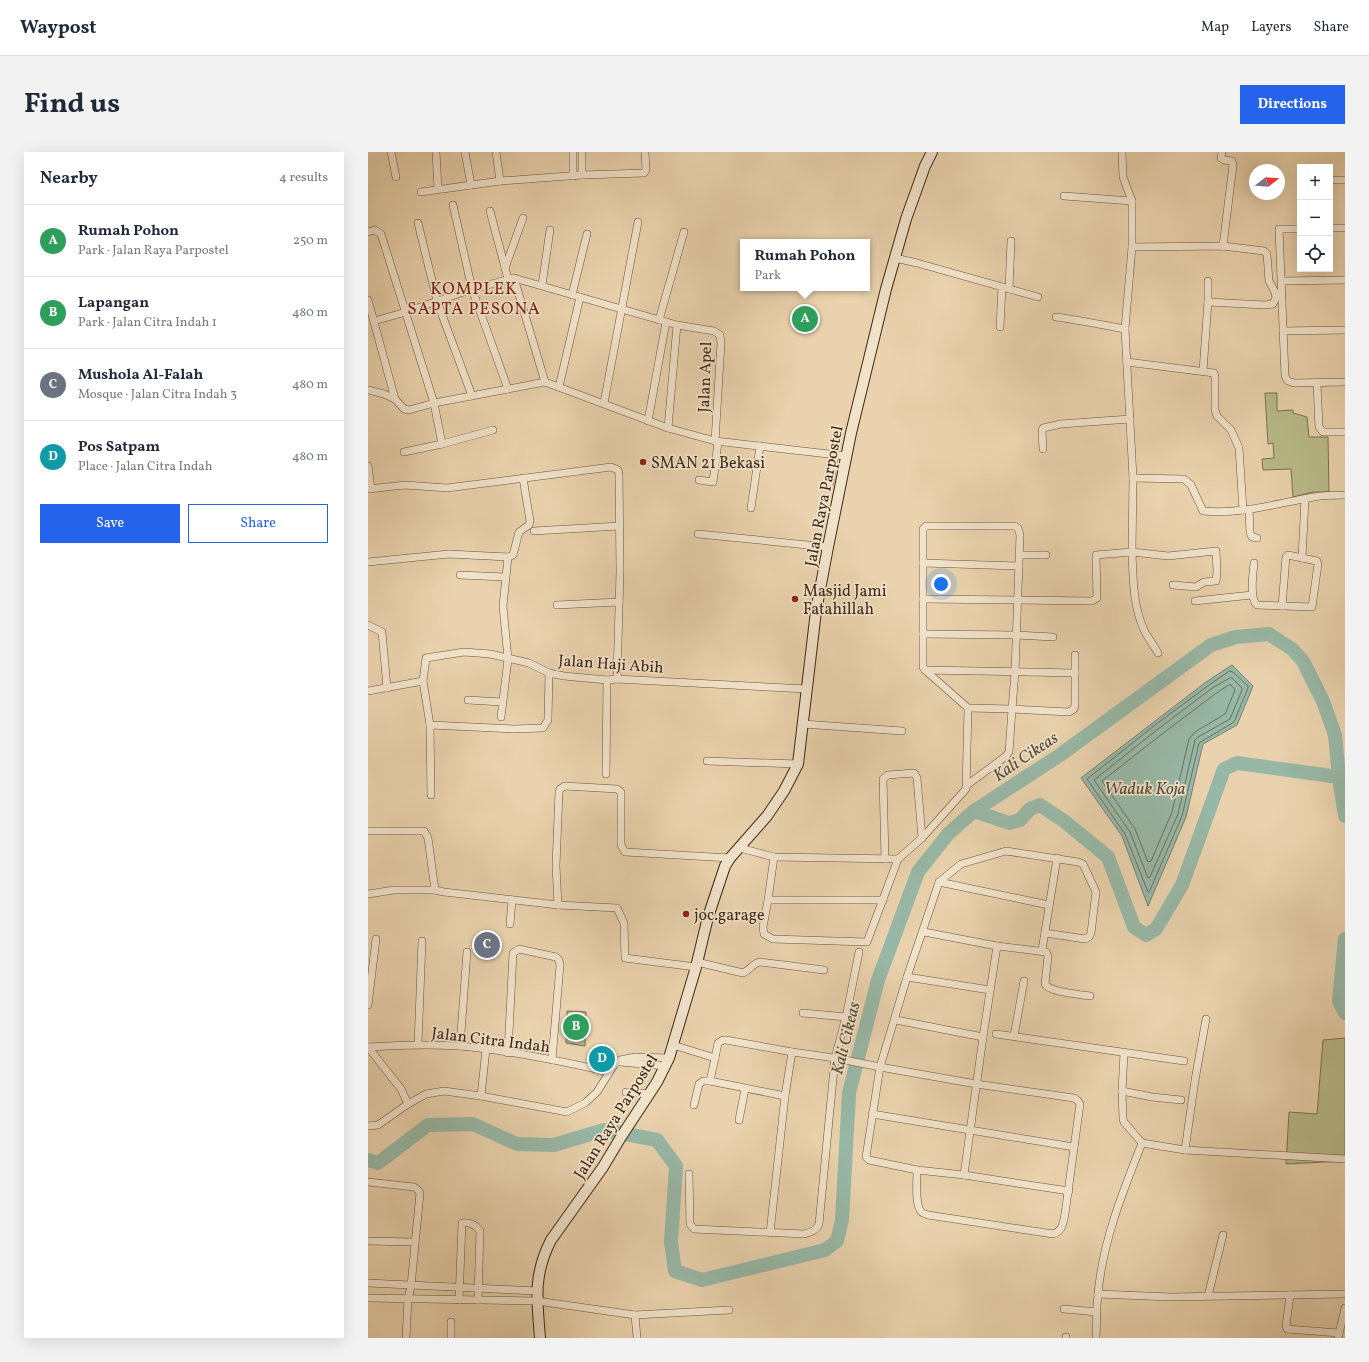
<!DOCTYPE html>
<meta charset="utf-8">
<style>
body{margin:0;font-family:Vollkorn,serif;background:#f2f2f3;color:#1f2937}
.controls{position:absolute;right:12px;top:12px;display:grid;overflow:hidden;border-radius:0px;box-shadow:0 4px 16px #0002}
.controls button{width:36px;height:36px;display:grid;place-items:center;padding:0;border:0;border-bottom:1px solid #e0e1e3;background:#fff;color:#1f2937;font:20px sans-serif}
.compass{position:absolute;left:881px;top:12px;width:36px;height:36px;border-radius:50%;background:#fff;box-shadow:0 4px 16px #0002;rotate:73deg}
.you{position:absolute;left:573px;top:432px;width:14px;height:14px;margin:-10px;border:3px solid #fff;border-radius:50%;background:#1a73e8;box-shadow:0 0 0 6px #1a73e833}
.badge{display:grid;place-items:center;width:26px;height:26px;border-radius:50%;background:#2563eb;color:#fff;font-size:13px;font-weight:700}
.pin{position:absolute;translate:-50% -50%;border:2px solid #fff;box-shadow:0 1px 4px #0006}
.popup{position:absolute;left:372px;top:87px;width:130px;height:52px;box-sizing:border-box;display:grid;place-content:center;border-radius:0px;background:#fff;filter:drop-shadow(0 1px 3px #0005);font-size:13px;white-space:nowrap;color:#747a83}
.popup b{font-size:15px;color:#1f2937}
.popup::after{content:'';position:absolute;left:50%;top:100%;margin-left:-8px;border:8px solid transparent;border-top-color:#fff}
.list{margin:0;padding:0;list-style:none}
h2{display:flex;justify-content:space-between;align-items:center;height:52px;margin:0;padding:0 16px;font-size:17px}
h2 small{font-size:13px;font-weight:400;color:#747a83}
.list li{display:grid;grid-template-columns:26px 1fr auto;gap:12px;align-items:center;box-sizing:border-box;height:72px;padding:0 16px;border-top:1px solid #e0e1e3}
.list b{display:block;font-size:15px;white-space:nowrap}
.list p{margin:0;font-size:13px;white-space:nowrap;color:#747a83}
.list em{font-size:13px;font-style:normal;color:#747a83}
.actions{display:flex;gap:8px;padding:12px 16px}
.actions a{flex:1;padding:9px 0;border:1px solid #2563eb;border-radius:0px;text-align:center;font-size:14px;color:#2563eb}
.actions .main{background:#2563eb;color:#fff}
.icon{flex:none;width:22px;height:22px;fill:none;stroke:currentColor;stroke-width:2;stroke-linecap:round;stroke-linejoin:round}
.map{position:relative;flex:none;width:977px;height:1186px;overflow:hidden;border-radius:0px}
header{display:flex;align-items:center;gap:24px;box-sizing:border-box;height:56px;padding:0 20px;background:#fff;border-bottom:1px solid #e0e1e3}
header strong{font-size:19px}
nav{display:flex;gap:22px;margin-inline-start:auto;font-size:14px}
.intro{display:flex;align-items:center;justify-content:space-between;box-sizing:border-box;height:96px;padding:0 24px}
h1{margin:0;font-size:28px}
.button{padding:10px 18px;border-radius:0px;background:#2563eb;color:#fff;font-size:14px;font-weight:700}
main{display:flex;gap:24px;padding:0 24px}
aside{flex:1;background:#fff;border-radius:0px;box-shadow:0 4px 16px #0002}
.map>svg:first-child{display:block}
.green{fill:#b8bb89;stroke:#7b7250}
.water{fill:#98b8a7;stroke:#747f6e}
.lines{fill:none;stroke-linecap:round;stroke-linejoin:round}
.shore{stroke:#6b7060;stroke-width:1}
.river{stroke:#98b8a7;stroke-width:14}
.minor-casing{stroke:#69533d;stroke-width:8}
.secondary-casing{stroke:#3e2918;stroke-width:12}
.minor{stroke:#f1e2ca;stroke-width:7}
.secondary{stroke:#f1e2ca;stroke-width:10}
.poi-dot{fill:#8f2418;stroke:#f1e2ca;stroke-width:1.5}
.labels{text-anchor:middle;stroke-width:3.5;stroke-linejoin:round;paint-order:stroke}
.street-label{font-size:16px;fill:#3e2918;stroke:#f1e2ca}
.poi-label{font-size:16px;fill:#3e2918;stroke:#f1e2ca;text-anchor:start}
.neighbourhood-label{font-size:17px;letter-spacing:1px;fill:#7a1f14;stroke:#f1e2ca}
.water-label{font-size:17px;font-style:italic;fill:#544d3c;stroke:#f1e2ca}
</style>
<header>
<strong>Waypost</strong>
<nav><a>Map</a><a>Layers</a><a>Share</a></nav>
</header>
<div class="intro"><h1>Find us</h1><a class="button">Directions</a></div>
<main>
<aside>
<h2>Nearby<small>4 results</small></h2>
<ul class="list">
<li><span class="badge" style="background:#2e9e5b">A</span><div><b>Rumah Pohon</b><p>Park · Jalan Raya Parpostel</p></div><em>250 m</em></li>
<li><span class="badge" style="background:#2e9e5b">B</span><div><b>Lapangan</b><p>Park · Jalan Citra Indah 1</p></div><em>480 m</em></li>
<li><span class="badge" style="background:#6b7280">C</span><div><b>Mushola Al-Falah</b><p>Mosque · Jalan Citra Indah 3</p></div><em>480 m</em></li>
<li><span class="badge" style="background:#0f9aa8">D</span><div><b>Pos Satpam</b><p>Place · Jalan Citra Indah</p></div><em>480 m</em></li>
</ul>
<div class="actions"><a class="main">Save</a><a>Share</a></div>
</aside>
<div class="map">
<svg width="977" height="1186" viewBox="0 0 977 1186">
<rect width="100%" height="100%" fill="#e9d2ad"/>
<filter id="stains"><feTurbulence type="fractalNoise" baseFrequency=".005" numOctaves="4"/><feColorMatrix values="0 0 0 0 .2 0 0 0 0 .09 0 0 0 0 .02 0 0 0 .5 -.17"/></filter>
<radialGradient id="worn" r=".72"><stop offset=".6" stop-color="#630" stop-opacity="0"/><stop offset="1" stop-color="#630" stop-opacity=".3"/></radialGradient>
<!-- green -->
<g class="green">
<path d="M 897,241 L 909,241 L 909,259 L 925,258 L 925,261 L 939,265 L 941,285 L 960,285 L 961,340 L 945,340 L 925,345 L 923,317 L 895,318 L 894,307 L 906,306 L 905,291 L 900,292 Z"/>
<path d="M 199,859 L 218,860 L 217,894 L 198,891 Z"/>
<path d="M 977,886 L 977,1009 L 918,1012 L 921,960 L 949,962 L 955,888 Z"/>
</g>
<!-- water -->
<path class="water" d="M 864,513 L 885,534 L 869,573 L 835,592 L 818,665 L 780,754 L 754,684 L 713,626 L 838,530 Z"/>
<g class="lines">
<!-- shore -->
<g class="shore">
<path d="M 862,519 L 865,520 L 880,534 L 880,536 L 866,570 L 831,591 L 814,664 L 782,738 L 780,740 L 757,682 L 719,627 L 787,573 L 841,533 Z"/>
<path d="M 862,526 L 864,526 L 874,536 L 874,538 L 862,567 L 830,585 L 827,588 L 810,662 L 782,725 L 780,726 L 762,680 L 726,628 L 790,577 L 843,537 Z"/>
<path d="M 861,533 L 863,533 L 867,538 L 857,562 L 827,580 L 821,587 L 804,660 L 783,709 L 780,710 L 767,677 L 734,629 L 794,582 L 847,542 Z"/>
</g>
<!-- river -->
<g class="river">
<path d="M 606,659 L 641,671 L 652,668 L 662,657 L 672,653 L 696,669 L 740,705 L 766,775 L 778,783 L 788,777 L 814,733 L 856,617 L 869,611 L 971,625"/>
<path d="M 977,787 L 971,849 L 977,861"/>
<path d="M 0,1008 L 10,1011 L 60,973 L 105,972 L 149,992 L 186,993 L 236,978 L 289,988 L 308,1014 L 303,1090 L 307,1119 L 334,1128 L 457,1098 L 469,1089 L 474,1068 L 481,941 L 510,828 L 550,720 L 580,682 L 606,659 L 692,603 L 843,493 L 868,485 L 901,482 L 924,497 L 935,509 L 955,549 L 967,583 L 971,625 L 977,664"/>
</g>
<!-- minor casing -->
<g class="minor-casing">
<g id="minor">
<path d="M 23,0 L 28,25"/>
<path d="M 68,0 L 70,37"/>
<path d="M 97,0 L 103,33"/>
<path d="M 128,0 L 132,29"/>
<path d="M 205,0 L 205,24"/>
<path d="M 854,0 L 853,6 L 856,8 L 864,9 L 865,13 L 855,94"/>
<path d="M 214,23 L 276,21 L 278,18 L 277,0"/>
<path d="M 967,28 L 977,28"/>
<path d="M 53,40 L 132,29 L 214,23 L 214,0"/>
<path d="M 696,44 L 764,49"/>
<path d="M 85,53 L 104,137 L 140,237"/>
<path d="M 122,59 L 140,127"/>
<path d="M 50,71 L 69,149 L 104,244"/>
<path d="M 962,76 L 977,76"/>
<path d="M 932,77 L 911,77 L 917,224 L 920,229 L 926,231 L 977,230"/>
<path d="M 0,80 L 7,78 L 13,82 L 66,251 L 74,292"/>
<path d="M 764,95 L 855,94 L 896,99 L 899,102 L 901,129 L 907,140 L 908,146 L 905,152 L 897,153 L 840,150"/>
<path d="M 527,106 L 549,111 L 670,145"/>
<path d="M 137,116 L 155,66"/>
<path d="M 146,126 L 177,230"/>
<path d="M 914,129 L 977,128"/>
<path d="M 174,133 L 182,78"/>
<path d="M 641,137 L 643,89"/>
<path d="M 204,143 L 219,82"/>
<path d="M 0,148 L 27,247"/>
<path d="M 688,165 C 711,168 734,173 757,177"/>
<path d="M 291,168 L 316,80"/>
<path d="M 6,169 L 38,160 L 104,137 L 146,126 L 309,173 L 300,276"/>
<path d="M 309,173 L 346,179 L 352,183 L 353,191 L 347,289"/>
<path d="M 632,175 L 634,135"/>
<path d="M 915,179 L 977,178"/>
<path d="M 759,210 L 846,221 L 847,225 L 847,258 L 849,264 L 863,278 L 871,296 L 875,358"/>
<path d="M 835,219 L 840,150 L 840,129"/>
<path d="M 949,231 L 951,275 L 955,280 L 977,280"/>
<path d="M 191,235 L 212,145"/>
<path d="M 0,238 L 16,242 L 27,247 L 36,257 L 41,258 L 66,251 L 177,230 L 300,276 L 347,289 L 478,304"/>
<path d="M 236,251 L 270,70"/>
<path d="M 280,269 L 298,170"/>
<path d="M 675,297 L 674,278 L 675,276 L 693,272 L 762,267"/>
<path d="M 36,300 L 74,292 L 125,278"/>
<path d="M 0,314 L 3,337"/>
<path d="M 765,326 L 816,327 L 823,333 L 835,359 C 873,363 909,351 946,345 C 956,343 967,343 977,343"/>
<path d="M 331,328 L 345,330 L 350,290"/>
<path d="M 462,330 L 467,303"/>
<path d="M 0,337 L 37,333 L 79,336 L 243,315 L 250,318 L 251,322 L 252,420 L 249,527"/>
<path d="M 383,356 L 392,294"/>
<path d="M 881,357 L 882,381 L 884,385 L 889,386"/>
<path d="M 166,379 L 251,374"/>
<path d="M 330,382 L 460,395"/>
<path d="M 651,403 L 678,403"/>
<path d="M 0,410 L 81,402 L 140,405"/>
<path d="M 555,411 L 651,414"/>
<path d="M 886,411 C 885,422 881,446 889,453 L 944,455 L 950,412 L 949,409 L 934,406 L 937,347"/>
<path d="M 92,423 L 137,425"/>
<path d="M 555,447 L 724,449 L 729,446 L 728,403 L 764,400 L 765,326 L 757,177 L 764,95 L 764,49 L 755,25 L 754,0"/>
<path d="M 827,449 L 884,443"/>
<path d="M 189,453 L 251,450"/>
<path d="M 914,454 L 918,405 L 920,403 L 934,406"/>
<path d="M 0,473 L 14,480 L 19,536"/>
<path d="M 555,482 L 648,483 L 685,485"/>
<path d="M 790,501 C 786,494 781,487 777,480 C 765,456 765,426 764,400 L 800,404 L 848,399 L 849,420 L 848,429 L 836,430 L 828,435 L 805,433"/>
<path d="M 557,518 L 707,521"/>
<path d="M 55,529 L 62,573 L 146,577 L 175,576 L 180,568 L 181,521"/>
<path d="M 0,539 L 55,529 L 58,506 L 96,500 L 122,502 L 161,511 L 181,521 L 196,524 L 239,528 L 249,527 L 439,537"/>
<path d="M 100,548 L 134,550"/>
<path d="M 133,565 L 140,507 L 135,454 L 140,405 L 145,403 L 151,380 L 161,373 L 162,369 L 155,326"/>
<path d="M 435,572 L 534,579"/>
<path d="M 62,573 L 63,643"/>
<path d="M 339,609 L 430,612"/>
<path d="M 238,622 L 239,528"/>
<path d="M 599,633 L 638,604 L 641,600 L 644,557 L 600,556"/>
<path d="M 0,679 L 56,679 L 60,686 L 67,738"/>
<path d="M 372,696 L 406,705 L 530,707 L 554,686 L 598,637 L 600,556 L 557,518 L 555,515 L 555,377 L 558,374 L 646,374 L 650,376 L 652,383 L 647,520 L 644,557 L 701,560 L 706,557 L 707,553 L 707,503"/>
<path d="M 406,705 L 400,748 L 515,748"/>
<path d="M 517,707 L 515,627 L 520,623 L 546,621 L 549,626 L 554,686"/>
<path d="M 571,730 L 681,753"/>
<path d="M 0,742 L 26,738 L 67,738 L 76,740 L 190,753 L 249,756 L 256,771 L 257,806 L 328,815"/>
<path d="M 400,748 L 395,775 L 396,782 L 405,787 L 499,790 L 530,707"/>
<path d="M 190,753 L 188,714 L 191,640 L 192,637 L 197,634 L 249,637 L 253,640 L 253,693 L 257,700 L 362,706"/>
<path d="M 142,772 L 144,748"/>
<path d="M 556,780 L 629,794 L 678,800 L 680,804 L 677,832 C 683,841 711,842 722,844"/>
<path d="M 677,781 L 717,787 L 721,785 L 723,781 L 728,740 L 715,712 L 710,710 L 638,699 L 593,712 L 571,730 L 539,825 L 512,915 L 498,1005 L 501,1008 L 549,1018 L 596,1023 L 701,1039"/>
<path d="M 674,798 L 689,706"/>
<path d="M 329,810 L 375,821 C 382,818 385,811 392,810 L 456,818"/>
<path d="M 539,825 L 622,838"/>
<path d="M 0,853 L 8,787"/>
<path d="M 435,861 L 478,865 L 491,800"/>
<path d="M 528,868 L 615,885"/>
<path d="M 628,882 L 816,909"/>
<path d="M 646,884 L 656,829"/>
<path d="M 50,892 L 54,789"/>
<path d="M 305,893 L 347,906 L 342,929 L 417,944"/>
<path d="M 92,894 L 99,800"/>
<path d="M 0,895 C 30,893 61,892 91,894 C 140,898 193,909 241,920"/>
<path d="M 0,895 L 33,937 L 40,952"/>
<path d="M 140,901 L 145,801 L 151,797 L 188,805 L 191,808 L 192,813 L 184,908"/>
<path d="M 756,901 L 754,939 L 755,967 L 756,970 L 774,991 L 817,998 L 977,1007"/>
<path d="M 347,906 L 350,891 L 355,888 L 358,888 L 424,900 L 467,906 L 512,915 L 608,932 L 706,946 L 709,948 L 712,952 L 697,1062 C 695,1071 695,1079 685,1082 L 560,1063 C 557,1062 553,1061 552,1058 C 547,1050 549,1028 549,1018"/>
<path d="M 252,910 L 298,914"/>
<path d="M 754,939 L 784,945 L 813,948"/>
<path d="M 258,940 L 281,942"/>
<path d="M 113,944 L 118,897"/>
<path d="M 326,953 L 331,932 L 335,929 L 342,929"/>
<path d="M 504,962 L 706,995"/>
<path d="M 371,968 L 377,937"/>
<path d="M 0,974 L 10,973 L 40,952 L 58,942 L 76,939 L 113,944 L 199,960 L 217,951 L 229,940 L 246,913 L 252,908 L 267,905 L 301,906"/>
<path d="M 817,998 L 827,928 L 838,867"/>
<path d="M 321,1022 L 322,1072 L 326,1077 L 436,1082 C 443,1080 448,1079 451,1072 L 467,906 L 478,865"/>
<path d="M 596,1023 L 615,885 L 629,794"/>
<path d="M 0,1030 L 46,1035 L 50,1038 L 52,1041 L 43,1134 L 40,1147 L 38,1186"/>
<path d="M 402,1081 L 417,944 L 424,900"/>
<path d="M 0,1089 L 46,1090"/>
<path d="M 0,1131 L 169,1139"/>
<path d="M 730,1142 L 803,1145 L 977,1142"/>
<path d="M 922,1143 L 918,1174 L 919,1177 L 971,1181"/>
<path d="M 840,1144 L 855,1083"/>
<path d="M 0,1146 L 169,1149 L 267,1163 L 269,1186"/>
<path d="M 91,1148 L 94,1071 C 102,1070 107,1072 112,1079 L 110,1148"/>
<path d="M 696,1157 L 729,1160"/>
<path d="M 267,1163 L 361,1158"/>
<path d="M 83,1170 L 83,1186"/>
<path d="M 698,1185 L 698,1186"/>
<path d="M 728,1186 C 729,1172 728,1157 730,1143 C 734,1091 755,1039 774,991"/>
<path d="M 970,1186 L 977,1156"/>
</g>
</g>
<!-- secondary casing -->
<g class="secondary-casing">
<path id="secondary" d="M 172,1186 C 169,1148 165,1123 183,1088 L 235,1015 L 253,985 L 289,930 L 301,906 L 328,815 L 340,765 L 357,714 L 362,706 L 399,664 L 416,639 L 430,612 L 448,459 L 460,395 L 483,281 L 518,137 L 538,67 L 557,14 L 564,0"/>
</g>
<!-- minor -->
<use href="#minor" class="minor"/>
<!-- secondary -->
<use href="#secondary" class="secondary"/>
</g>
<!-- markers -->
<g class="poi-dot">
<circle cx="275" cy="310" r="4"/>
<circle cx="427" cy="447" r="4"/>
<circle cx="318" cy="762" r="4"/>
</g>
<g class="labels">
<!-- street labels -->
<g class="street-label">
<text transform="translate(336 225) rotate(-88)" y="6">Jalan Apel</text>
<text transform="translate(455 344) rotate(-79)" y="6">Jalan Raya Parpostel</text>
<text transform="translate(243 511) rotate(4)" y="6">Jalan Haji Abih</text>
<text transform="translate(123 887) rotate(7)" y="6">Jalan Citra Indah</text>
<text transform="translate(247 964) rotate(-58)" y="6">Jalan Raya Parpostel</text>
</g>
<!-- poi labels -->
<g class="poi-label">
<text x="283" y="316">SMAN 21 Bekasi</text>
<text x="435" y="444">Masjid Jami<tspan x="435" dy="18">Fatahillah</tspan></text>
<text x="326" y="768">joc.garage</text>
</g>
<!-- neighbourhood labels -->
<g class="neighbourhood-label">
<text x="106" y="142">KOMPLEK<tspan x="106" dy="20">SAPTA PESONA</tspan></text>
</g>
<!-- water labels -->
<g class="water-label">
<text transform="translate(657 604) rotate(-34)" y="6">Kali Cikeas</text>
<text x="777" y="642">Waduk Koja</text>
<text transform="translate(477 886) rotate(-76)" y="6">Kali Cikeas</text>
</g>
</g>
<rect width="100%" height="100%" filter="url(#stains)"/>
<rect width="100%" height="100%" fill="url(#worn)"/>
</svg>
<div class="controls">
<button>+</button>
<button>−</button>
<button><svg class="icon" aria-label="locate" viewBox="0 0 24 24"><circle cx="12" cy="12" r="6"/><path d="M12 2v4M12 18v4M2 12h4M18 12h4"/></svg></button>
</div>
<svg class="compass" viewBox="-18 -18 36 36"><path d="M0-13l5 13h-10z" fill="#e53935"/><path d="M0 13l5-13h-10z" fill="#747a83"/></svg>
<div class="you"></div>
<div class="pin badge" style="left:437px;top:167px;background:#2e9e5b">A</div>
<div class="popup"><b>Rumah Pohon</b>Park</div>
<div class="pin badge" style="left:208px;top:875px;background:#2e9e5b">B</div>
<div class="pin badge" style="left:119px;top:793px;background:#6b7280">C</div>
<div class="pin badge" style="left:234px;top:907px;background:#0f9aa8">D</div>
</div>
</main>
